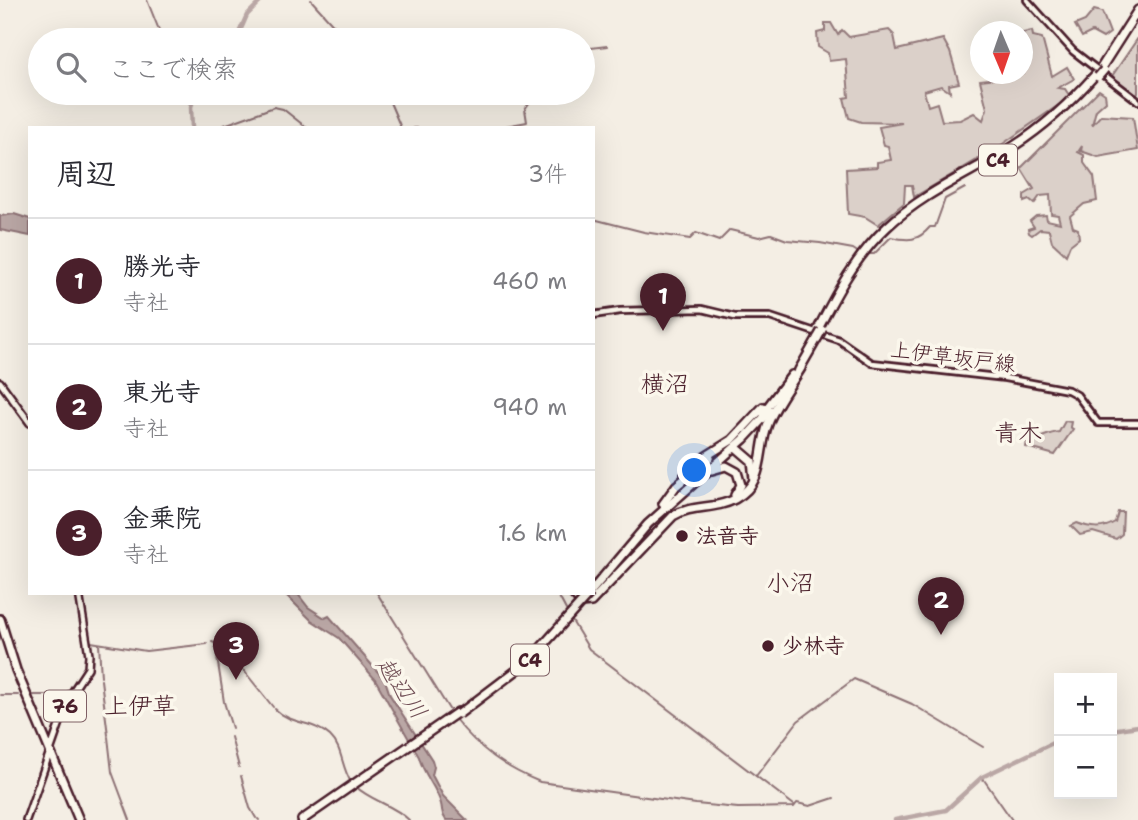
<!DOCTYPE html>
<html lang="ja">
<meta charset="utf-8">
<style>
body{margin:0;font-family:"Shantell Sans","Klee One",sans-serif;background:#f7f7f7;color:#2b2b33}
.controls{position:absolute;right:21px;bottom:21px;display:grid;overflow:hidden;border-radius:0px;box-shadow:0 7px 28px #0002}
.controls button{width:63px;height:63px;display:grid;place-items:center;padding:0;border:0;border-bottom:2px solid #e1e1e2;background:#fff;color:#2b2b33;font:35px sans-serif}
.compass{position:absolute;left:970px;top:21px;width:63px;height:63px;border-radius:50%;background:#fff;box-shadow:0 7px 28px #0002;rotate:178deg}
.you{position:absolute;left:695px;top:471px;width:24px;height:24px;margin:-18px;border:5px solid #fff;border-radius:50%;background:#1a73e8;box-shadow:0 0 0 10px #1a73e833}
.badge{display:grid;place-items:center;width:46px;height:46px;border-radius:50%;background:#4a1f2b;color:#fff;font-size:23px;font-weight:700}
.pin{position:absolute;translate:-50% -58px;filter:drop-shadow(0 2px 4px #0008)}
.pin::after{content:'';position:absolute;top:37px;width:24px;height:21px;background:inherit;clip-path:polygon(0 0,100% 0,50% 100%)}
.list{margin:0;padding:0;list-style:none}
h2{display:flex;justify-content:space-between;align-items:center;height:91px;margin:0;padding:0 28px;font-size:30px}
h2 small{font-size:23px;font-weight:400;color:#7c7c81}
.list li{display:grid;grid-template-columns:46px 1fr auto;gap:21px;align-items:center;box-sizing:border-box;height:126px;padding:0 28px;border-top:2px solid #e1e1e2}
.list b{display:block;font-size:26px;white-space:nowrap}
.list p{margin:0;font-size:23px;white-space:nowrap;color:#7c7c81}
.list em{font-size:23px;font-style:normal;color:#7c7c81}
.icon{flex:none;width:38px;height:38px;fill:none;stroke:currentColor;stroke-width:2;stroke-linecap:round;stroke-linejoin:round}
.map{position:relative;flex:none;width:1138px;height:820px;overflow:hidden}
.search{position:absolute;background:#fff;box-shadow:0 7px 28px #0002;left:28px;top:28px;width:567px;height:77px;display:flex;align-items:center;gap:18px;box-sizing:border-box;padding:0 24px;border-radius:38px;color:#7c7c81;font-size:26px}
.panel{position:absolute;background:#fff;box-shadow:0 7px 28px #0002;left:28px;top:126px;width:567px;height:469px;border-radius:0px}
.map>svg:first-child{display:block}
.green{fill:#dbd0c9;stroke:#92787a;stroke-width:2}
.water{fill:#baa7a5;stroke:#8d7174;stroke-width:2}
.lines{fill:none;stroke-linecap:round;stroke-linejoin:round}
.stream{stroke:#8d7174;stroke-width:2}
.river{stroke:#baa7a5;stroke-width:4.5}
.secondary-casing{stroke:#4a1f2b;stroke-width:10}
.primary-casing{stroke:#4a1f2b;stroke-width:10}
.highway-casing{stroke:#4a1f2b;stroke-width:12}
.secondary{stroke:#fbf7ec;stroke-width:4.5}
.primary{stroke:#fbf7ec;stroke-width:5}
.highway{stroke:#fbf7ec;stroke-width:7}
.highway-bridge-casing{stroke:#4a1f2b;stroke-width:12;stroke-linecap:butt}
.highway-bridge{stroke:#fbf7ec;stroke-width:7}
.poi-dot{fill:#4a1f2b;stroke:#fbf7ec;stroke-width:2.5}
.labels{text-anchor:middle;stroke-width:7;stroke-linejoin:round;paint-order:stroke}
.shield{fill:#fbf7ec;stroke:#7f6065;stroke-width:2}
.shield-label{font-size:19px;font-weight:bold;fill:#4a1f2b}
.street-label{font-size:21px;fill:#4a1f2b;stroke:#fbf7ec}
.poi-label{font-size:21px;font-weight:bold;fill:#4a1f2b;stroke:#fbf7ec;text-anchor:start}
.water-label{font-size:23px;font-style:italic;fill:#714f56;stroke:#fbf7ec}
.quarter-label{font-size:24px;fill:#4a1f2b;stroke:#fbf7ec}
</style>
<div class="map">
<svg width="1138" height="820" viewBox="0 0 1138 820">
<rect width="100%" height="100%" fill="#f4eee4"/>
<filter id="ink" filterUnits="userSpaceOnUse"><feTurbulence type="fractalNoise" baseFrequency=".0143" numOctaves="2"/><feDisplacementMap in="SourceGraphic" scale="14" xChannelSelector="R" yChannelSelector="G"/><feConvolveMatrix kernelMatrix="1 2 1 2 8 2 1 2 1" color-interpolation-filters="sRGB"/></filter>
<g filter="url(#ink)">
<!-- green -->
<g class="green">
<path d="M 1094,10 L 1102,12 L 1110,33 L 1103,38 L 1092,32 L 1082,37 L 1075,25 L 1085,21 Z"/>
<path d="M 825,23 L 831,23 L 838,35 L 842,30 L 849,37 L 889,30 L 894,35 L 897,50 L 943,39 L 950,52 L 959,83 L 949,85 L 950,92 L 941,86 L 924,91 L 928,106 L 937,103 L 942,121 L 960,120 L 974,113 L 983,120 L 987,109 L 980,80 L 997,78 L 994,74 L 1023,74 L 1023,33 L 1032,31 L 1033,36 L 1042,38 L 1052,76 L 1067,67 L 1074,79 L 1058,88 L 1065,89 L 1069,95 L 1060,104 L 997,148 L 914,197 L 912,185 L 905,185 L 904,203 L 878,225 L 865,217 L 848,214 L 846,169 L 877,167 L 877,162 L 891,160 L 888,146 L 884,145 L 879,127 L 902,123 L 861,122 L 849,118 L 844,98 L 849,97 L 846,59 L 829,61 L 828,53 L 818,47 L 817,33 L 825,31 Z"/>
<path d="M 1138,38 L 1138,93 L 1136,96 L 1110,79 Z"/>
<path d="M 1099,90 L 1105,94 L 1106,101 L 1096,110 L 1092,125 L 1101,115 L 1133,117 L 1138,150 L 1098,157 L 1081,151 L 1082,146 L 1078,152 L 1084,155 L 1084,163 L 1094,177 L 1097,201 L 1084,204 L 1070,216 L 1073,227 L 1078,229 L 1079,238 L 1070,245 L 1066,255 L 1052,242 L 1049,230 L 1040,229 L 1032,235 L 1029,233 L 1028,229 L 1034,227 L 1030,221 L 1036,216 L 1046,215 L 1047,220 L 1060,223 L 1058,215 L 1051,214 L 1050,195 L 1040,196 L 1034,204 L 1029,200 L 1024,202 L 1024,195 L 1034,189 L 1021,168 Z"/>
<path d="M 1065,421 L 1071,422 L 1070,427 L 1073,429 L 1055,455 L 1026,447 L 1027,441 C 1039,440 1047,433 1059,432 Z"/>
<path d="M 1118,512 L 1123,512 L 1122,534 L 1116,539 L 1093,532 L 1080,535 L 1071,526 L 1077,523 C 1090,528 1102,530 1115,522 Z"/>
</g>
<!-- water -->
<g class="water">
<path d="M 14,214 L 30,219 L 30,236 L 0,230 L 0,216 Z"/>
<path d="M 284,593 L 297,593 L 308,607 L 325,618 L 329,616 L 385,680 L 390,695 L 432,760 L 434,767 L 432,775 L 443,796 L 467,820 L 446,820 C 441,814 443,812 441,804 C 437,788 423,774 419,757 L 375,679 L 339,638 L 311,620 Z"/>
</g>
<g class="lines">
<!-- stream -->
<g class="stream">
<path d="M 147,0 L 163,40"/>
<path d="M 311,0 L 347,40"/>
<path d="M 583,49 L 607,46"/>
<path d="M 185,93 L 191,107"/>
<path d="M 386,93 L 401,128"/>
<path d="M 216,128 L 274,107 L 283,109 L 307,128"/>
<path d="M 414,128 L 420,128"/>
<path d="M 495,128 L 527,122 L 525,109 L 536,93"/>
<path d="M 593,219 L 644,232 L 690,239 L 696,233 L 719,241 L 730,230 L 759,237 L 771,234 L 787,240 L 820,243 L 853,249 L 859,253"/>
<path d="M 864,254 L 874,254 L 891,237 C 909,241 918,241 930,227 L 935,227 L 945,199 L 965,188"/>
<path d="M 377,593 L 452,714"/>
<path d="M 557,593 L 566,610"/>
<path d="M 572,621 L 589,649 L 794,805"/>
<path d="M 212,642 L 225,647 L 273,707"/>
<path d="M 99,644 L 101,677"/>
<path d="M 215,644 L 224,702 L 232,728"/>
<path d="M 91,653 L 91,642 L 146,651 L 207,644"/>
<path d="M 101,680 L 108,735"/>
<path d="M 0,695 L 18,695"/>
<path d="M 30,695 L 66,695"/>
<path d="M 275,709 C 291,725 314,721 330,736 C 343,748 341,767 351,782"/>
<path d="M 455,719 C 479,749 505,768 540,782 L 696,804 L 738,808 L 794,807 L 797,803 L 810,806 L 834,798"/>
<path d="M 108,737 L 112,772 L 130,820"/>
<path d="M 231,737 L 239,767"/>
<path d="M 241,776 L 250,808 L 256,818"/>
<path d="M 756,776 L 798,721 L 854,679 L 912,704 L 983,747"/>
<path d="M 982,777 L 1012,820"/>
<path d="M 355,786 C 371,801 394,805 409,820"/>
<path d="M 258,819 L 259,820"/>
</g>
<!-- river -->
<g class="river">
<path d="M 236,40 L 247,15 L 262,0"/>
<path d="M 192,128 L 191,107 L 195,93"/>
<path d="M 1112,730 L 1138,726"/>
<path d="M 895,820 L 946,810 L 982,777 L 1059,740"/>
</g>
<!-- secondary casing -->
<g class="secondary-casing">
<g id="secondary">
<path d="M 1027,0 L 1073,51 L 1138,101"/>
<path d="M 593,315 L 620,311 L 702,309 L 735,317 L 770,317 L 839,340 L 872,363 L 1005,378 L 1068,390 L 1077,395 L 1098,423 L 1138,423"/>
</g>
</g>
<!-- primary casing -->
<g class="primary-casing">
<g id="primary">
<path d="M 0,382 L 30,423"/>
<path d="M 26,820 L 69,697 L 88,668 L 89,655 L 79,593"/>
</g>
</g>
<!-- highway casing -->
<g class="highway-casing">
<g id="highway">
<path d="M 1101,68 L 1138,10"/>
<path d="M 818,329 C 837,292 856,256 887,227 C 924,192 971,173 1014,146 C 1045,126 1071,102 1095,75"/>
<path d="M 799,370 L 818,337"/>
<path d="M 763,413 L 792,375"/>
<path d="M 738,449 L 752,461 L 754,479"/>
<path d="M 712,470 L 726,466 L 737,472 L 741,485 L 735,495"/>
<path d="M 685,475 L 692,465 L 732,440 L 763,407"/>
<path d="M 663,504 L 676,486 L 710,458"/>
<path d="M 593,589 L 648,524 L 744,439 L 770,411"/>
<path d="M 572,593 L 581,603 L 591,602 L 673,516 C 692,504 715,510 735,499 C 767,481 757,452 768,424 C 775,405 790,386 801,368"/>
<path d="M 0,619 L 16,670 L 79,820"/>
<path d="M 302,820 L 458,712"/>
</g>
</g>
<!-- secondary -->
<use href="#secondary" class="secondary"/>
<!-- primary -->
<use href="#primary" class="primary"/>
<!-- highway -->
<use href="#highway" class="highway"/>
<!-- highway-bridge casing -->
<g class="highway-bridge-casing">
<g id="highway-bridge">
<path d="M 1098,77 L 1104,70"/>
<path d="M 818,337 L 822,330"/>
<path d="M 459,714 L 529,661 L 590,593"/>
</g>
</g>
<!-- highway-bridge -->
<use href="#highway-bridge" class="highway-bridge"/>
</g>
</g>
<!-- markers -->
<g class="poi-dot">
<circle cx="682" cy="536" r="7"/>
<circle cx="768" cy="646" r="7"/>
</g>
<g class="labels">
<!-- shield labels -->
<g class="shield">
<rect x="979" y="144.5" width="38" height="31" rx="5"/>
<rect x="511" y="644.5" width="38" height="31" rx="5"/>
<rect x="44" y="690.5" width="42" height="31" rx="5"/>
</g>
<g class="shield-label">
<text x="998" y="167">C4</text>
<text x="530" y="667">C4</text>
<text x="65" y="713">76</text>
</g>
<!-- street labels -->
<g class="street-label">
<text transform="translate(953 357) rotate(7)" y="7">上伊草坂戸線</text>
</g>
<!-- poi labels -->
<g class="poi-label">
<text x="696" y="543">法音寺</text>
<text x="782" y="653">少林寺</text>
</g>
<!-- water labels -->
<g class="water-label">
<text transform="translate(402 688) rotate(55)" y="8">越辺川</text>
</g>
<!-- quarter labels -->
<g class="quarter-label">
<text x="665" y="392">横沼</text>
<text x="1018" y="441">青木</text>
<text x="790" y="591">小沼</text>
<text x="140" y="714">上伊草</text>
</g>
</g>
</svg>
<div class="controls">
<button>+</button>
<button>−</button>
</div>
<svg class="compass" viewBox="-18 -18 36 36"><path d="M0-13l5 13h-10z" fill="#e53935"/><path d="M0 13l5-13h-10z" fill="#7c7c81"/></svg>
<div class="you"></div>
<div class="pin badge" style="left:663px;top:331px">1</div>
<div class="pin badge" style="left:941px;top:635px">2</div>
<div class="pin badge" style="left:236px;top:680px">3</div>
<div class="search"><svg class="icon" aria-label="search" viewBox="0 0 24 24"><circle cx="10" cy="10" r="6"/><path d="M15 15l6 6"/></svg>ここで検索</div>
<section class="panel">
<h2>周辺<small>3件</small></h2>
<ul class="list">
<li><span class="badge">1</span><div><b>勝光寺</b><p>寺社</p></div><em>460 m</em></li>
<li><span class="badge">2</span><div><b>東光寺</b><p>寺社</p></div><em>940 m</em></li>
<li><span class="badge">3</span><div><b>金乗院</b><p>寺社</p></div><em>1.6 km</em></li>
</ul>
</section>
</div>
